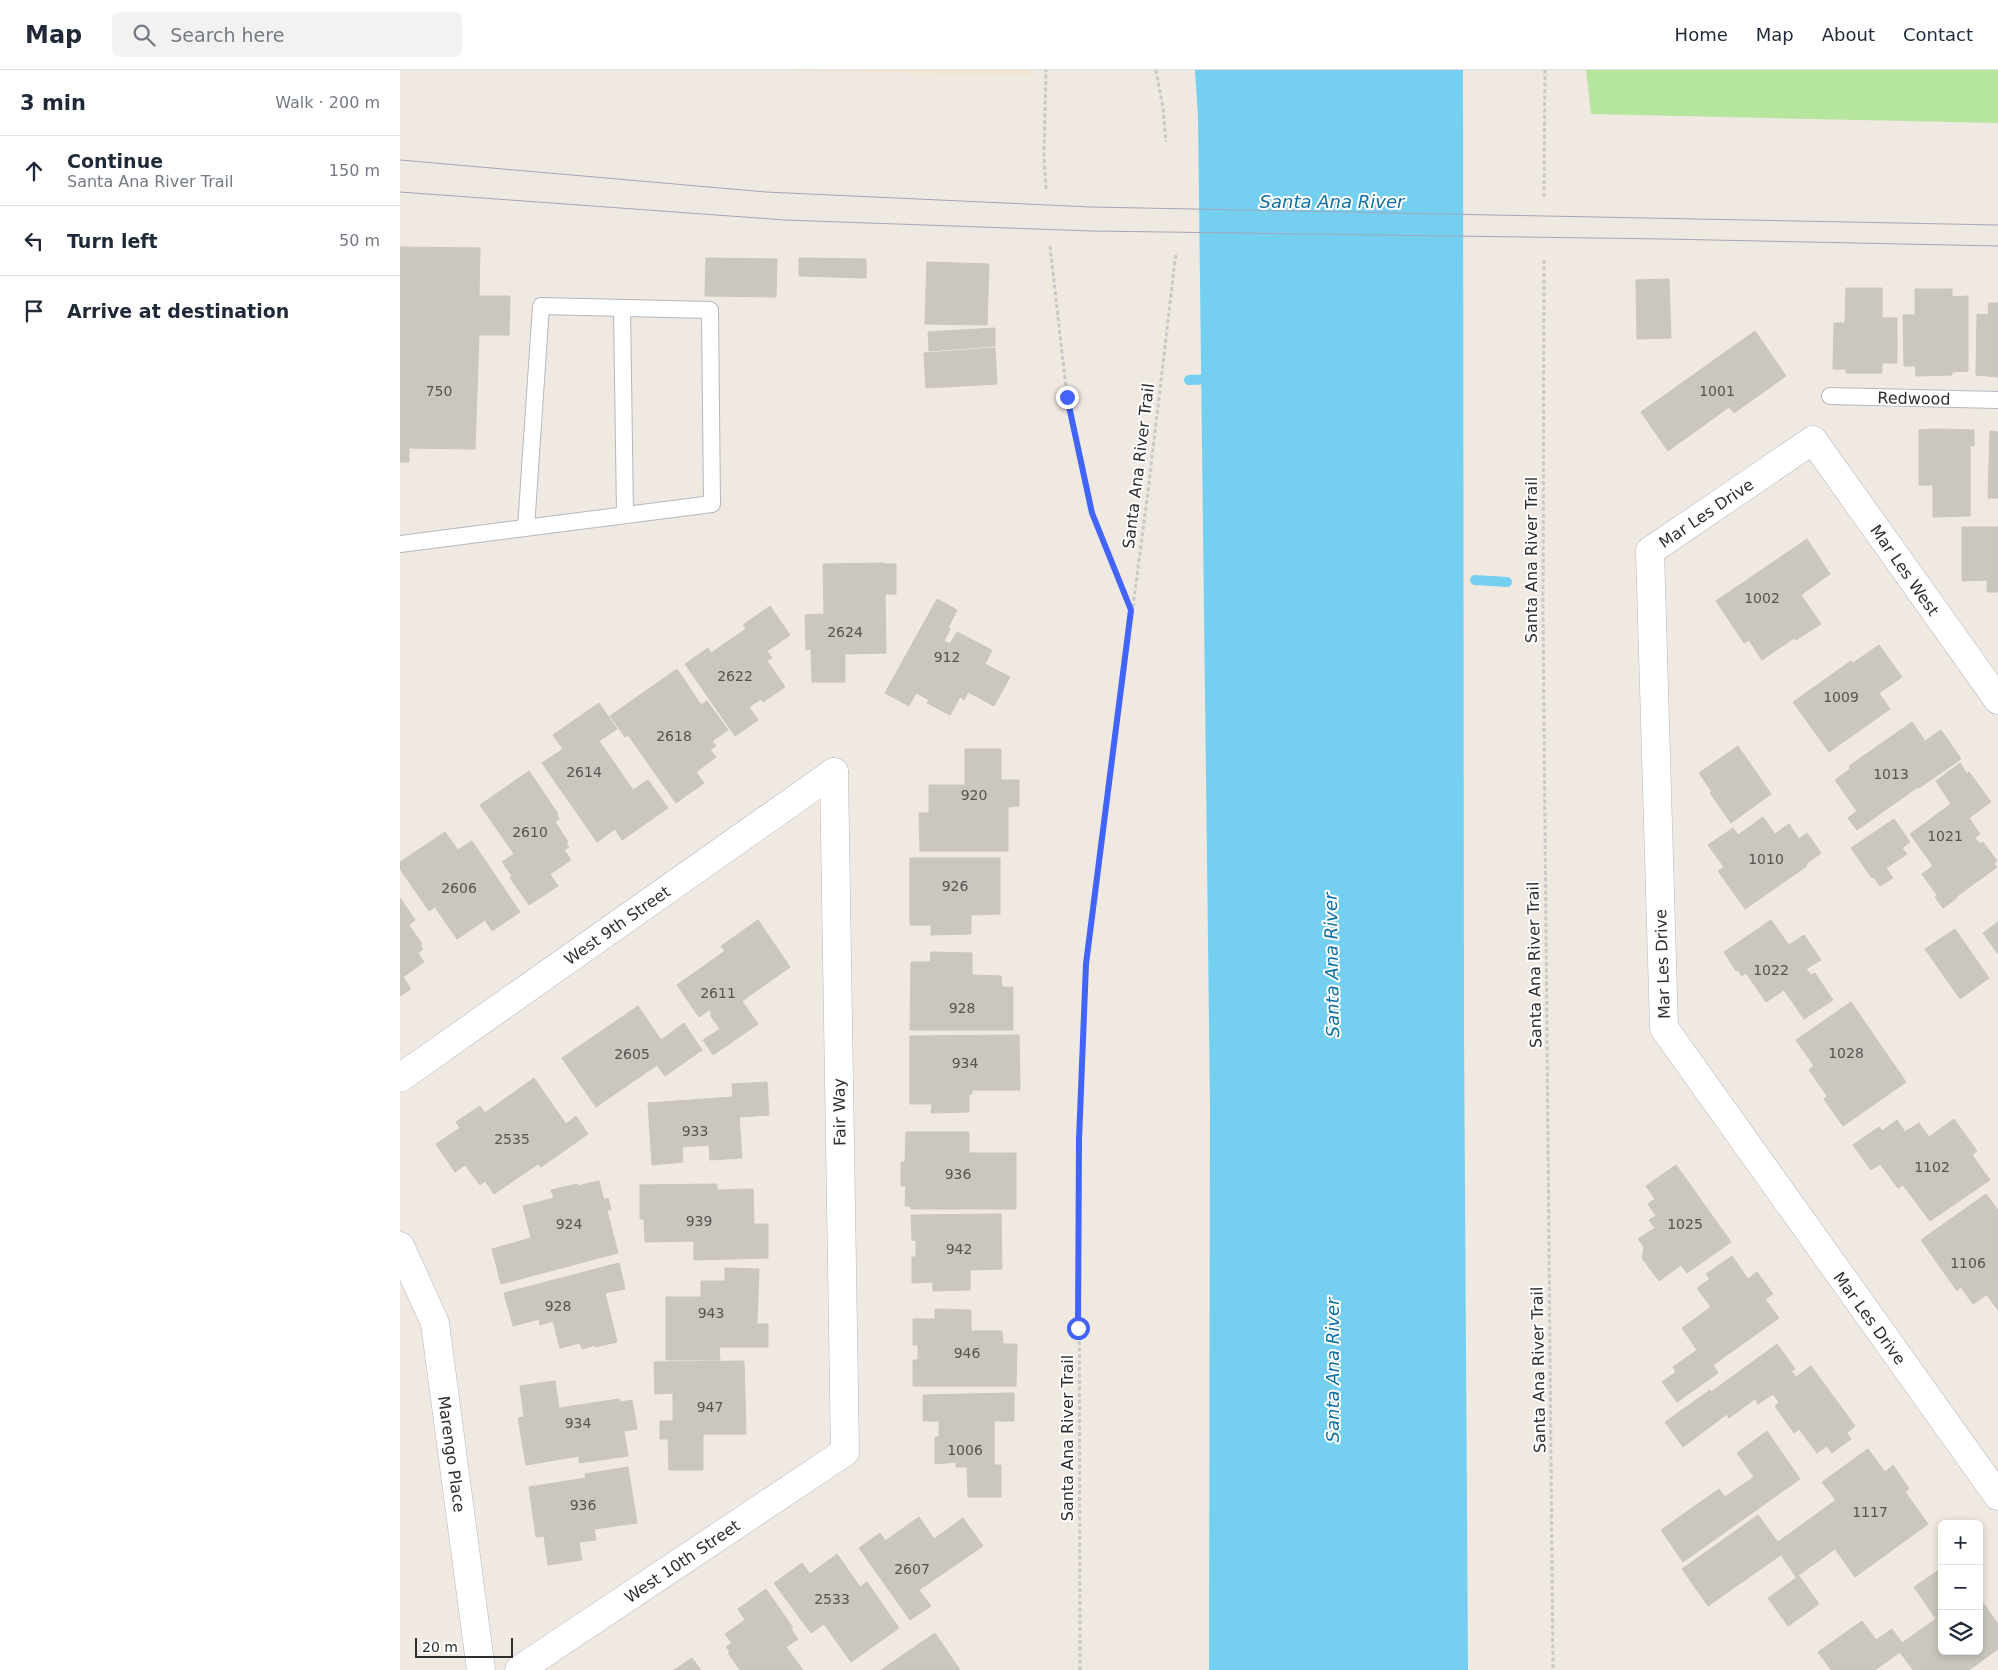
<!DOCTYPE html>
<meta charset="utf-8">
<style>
body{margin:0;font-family:"DejaVu Sans",sans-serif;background:#f2f2f3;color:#1f2937}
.controls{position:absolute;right:15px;bottom:15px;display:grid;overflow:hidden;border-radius:8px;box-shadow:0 2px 8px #0003}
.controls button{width:45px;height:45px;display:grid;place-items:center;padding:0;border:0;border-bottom:1px solid #e0e1e3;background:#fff;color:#1f2937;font:25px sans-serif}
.scale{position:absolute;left:15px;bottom:12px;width:98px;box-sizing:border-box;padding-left:5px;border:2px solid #2e2e2e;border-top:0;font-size:14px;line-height:18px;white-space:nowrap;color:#2e2e2e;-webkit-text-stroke:4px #fff;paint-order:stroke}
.stop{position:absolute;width:15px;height:15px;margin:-11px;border:4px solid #4264fb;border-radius:50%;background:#fff}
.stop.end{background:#4264fb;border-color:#fff;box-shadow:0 1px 5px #0008}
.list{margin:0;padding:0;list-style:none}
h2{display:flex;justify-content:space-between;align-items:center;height:65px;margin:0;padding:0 20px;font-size:21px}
h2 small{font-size:16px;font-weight:400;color:#747a83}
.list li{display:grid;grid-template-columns:32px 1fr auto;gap:15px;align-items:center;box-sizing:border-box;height:70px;padding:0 20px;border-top:1px solid #e0e1e3}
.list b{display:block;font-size:19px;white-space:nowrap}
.list p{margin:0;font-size:16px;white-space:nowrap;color:#747a83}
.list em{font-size:16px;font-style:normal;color:#747a83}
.icon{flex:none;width:28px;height:28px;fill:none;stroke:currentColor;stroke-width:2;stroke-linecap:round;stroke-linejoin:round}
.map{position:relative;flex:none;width:1598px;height:1600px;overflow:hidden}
header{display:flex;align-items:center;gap:30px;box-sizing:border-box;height:70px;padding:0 25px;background:#fff;border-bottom:1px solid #e0e1e3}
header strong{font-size:24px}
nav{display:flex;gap:28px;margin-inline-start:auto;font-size:18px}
.search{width:350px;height:45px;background:#f2f2f3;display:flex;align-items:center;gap:12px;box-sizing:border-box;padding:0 18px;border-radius:8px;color:#747a83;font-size:19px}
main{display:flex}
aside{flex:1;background:#fff}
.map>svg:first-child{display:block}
.education{fill:#f0e6d1}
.green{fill:#b6e59e}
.water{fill:#75cff0}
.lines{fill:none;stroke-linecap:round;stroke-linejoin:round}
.stream{stroke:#75cff0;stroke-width:10}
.building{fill:#cbc7bf;stroke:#cbc5ba}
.service-casing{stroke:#b4b7c1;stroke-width:18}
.minor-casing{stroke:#b4b7c1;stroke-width:29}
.path{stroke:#c9c9c9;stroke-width:3;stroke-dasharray:4 2.5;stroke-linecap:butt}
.service{stroke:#fff;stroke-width:16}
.minor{stroke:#fff;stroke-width:28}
.tram{stroke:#a3a6b8;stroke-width:1}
.route{stroke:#4264fb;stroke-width:6}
.labels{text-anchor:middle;stroke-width:4;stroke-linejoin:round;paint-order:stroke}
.number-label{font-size:14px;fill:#555452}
.street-label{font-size:16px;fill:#2e2e2e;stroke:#fff}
.water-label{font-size:18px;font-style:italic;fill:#0d6fa3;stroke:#fff}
</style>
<header>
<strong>Map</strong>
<div class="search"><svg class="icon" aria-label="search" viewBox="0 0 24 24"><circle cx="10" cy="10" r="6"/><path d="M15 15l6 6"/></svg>Search here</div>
<nav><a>Home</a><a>Map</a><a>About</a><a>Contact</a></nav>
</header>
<main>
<aside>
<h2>3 min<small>Walk · 200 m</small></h2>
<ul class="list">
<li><svg class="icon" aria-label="ahead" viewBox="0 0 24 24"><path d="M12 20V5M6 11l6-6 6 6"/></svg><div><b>Continue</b><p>Santa Ana River Trail</p></div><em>150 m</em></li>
<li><svg class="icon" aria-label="left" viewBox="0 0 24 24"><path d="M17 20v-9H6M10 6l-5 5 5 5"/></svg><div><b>Turn left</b></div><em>50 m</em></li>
<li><svg class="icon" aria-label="arrive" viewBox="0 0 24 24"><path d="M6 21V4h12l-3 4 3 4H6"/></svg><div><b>Arrive at destination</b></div></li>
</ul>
</aside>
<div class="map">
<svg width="1598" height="1600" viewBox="0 0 1598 1600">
<rect width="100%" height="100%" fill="#efe9e1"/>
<!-- education -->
<path class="education" d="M 387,0 L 632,0 L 632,6 Z"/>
<!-- green -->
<path class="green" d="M 1186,0 L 1598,0 L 1598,53 L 1191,44 Z"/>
<!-- water -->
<path class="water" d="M 795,0 L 1063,0 L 1064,963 L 1068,1600 L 809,1600 L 810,1036 L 798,46 Z"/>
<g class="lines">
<!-- stream -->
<g class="stream">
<path d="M 789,310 L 813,309"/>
<path d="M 1075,510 L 1107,512"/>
</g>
</g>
<!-- building -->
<g class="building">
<path d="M 0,177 L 80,178 L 79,226 L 110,226 L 109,265 L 79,265 L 75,379 L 9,378 L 9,392 L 0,392 Z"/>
<path d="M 306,188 L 377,189 L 376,227 L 305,226 Z"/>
<path d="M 399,188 L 466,189 L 466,208 L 399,206 Z"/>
<path d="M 527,192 L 589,194 L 587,255 L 525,254 Z"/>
<path d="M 1269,209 L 1271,268 L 1237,269 L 1236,210 Z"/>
<path d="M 1446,218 L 1482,218 L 1482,248 L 1497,248 L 1497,293 L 1482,293 L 1482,303 L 1446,303 L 1446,299 L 1433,299 L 1434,253 L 1445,253 Z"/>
<path d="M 1515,219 L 1552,219 L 1552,227 L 1568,226 L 1568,301 L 1552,302 L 1552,305 L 1516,306 L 1515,296 L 1504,296 L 1503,245 L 1515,245 Z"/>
<path d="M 1589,233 L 1598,233 L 1598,307 L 1576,305 L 1577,244 L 1588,245 Z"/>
<path d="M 595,258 L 595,276 L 529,281 L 528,262 Z"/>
<path d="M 1355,261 L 1386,306 L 1334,343 L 1329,337 L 1268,381 L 1241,342 Z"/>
<path d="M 595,278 L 597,314 L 526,318 L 524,283 Z"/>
<path d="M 1534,359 L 1574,360 L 1574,376 L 1570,376 L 1570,446 L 1533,447 L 1533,415 L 1519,415 L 1519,360 Z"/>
<path d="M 1590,361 L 1598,362 L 1598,428 L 1588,428 Z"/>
<path d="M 1562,457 L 1598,457 L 1598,522 L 1587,522 L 1587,510 L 1562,511 Z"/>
<path d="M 1407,469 L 1430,504 L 1401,525 L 1421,554 L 1396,570 L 1394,568 L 1362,590 L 1349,570 L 1344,573 L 1316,531 Z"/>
<path d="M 484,493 L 484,494 L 496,494 L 496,524 L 485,524 L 486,583 L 445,584 L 445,612 L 412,612 L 411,579 L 406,580 L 405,545 L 424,544 L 423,494 Z"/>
<path d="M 537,529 L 557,540 L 548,558 L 550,559 L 544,571 L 550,574 L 557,562 L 592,580 L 585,594 L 610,607 L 594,636 L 568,622 L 564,630 L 560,627 L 550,645 L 527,633 L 529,630 L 516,623 L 509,636 L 485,623 Z"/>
<path d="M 370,536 L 390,565 L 367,581 L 372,588 L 367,591 L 385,617 L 363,632 L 361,629 L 349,637 L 358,650 L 335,666 L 285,594 L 308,578 L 311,583 L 346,559 L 343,555 Z"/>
<path d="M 1479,575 L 1502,607 L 1479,623 L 1490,639 L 1429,682 L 1393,632 L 1451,591 L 1453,593 Z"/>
<path d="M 277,599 L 301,635 L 307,631 L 328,660 L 312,671 L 316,676 L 310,680 L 316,687 L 296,702 L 304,713 L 276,733 L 228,665 L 225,667 L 210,646 Z"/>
<path d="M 199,633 L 217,659 L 199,671 L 233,720 L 248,710 L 268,738 L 222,770 L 215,759 L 197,772 L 142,693 L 163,679 L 153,665 Z"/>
<path d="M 1512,652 L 1525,671 L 1541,660 L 1561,689 L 1519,718 L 1518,717 L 1457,760 L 1448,748 L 1457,741 L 1435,710 L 1450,699 L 1449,696 Z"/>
<path d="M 1338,676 L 1371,724 L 1331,753 L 1310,723 L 1312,722 L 1299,703 Z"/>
<path d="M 565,679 L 601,679 L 601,710 L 619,710 L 619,736 L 608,737 L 608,781 L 520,781 L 519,743 L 529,743 L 529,715 L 565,715 Z"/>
<path d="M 1560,693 L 1567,704 L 1569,702 L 1591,732 L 1569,748 L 1580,764 L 1575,768 L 1580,774 L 1583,772 L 1597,791 L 1594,794 L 1597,797 L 1556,827 L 1557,828 L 1543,838 L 1535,827 L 1537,825 L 1522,804 L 1533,796 L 1510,764 L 1551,734 L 1536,711 Z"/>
<path d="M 129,701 L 158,744 L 157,745 L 159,749 L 155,752 L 168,772 L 166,773 L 169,777 L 164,780 L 171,790 L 150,804 L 158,816 L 129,835 L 110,808 L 112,806 L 102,792 L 114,784 L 80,735 Z"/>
<path d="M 1363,747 L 1375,764 L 1389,754 L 1399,769 L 1407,763 L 1421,783 L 1406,794 L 1407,796 L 1345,839 L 1318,801 L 1324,797 L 1308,775 L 1333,758 L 1338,765 Z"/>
<path d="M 1494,749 L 1510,772 L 1502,778 L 1507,784 L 1486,798 L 1493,808 L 1480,816 L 1474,807 L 1472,808 L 1451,778 Z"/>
<path d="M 45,762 L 58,780 L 72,771 L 120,842 L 92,861 L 85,850 L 57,869 L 35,837 L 29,841 L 0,799 L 0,792 Z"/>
<path d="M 510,788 L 600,788 L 600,844 L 571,845 L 571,864 L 531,865 L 531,855 L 510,855 Z"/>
<path d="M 0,828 L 15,850 L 9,855 L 22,874 L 20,875 L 23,879 L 18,883 L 24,892 L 3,907 L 11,919 L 0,926 Z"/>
<path d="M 358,850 L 390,897 L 342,931 L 358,954 L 313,985 L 303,970 L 320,959 L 310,945 L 312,944 L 309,940 L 299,947 L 277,915 L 325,881 L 321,876 Z"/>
<path d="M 1371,850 L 1389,875 L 1404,865 L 1421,890 L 1406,899 L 1411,905 L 1415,903 L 1433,930 L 1404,949 L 1384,920 L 1366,932 L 1346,903 L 1342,906 L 1338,900 L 1336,901 L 1324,882 Z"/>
<path d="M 1598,852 L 1598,884 L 1583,863 Z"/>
<path d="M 1555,859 L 1589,908 L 1560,929 L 1525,879 Z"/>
<path d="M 531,882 L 572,883 L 572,905 L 601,906 L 602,917 L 613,917 L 613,960 L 510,960 L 511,892 L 530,892 Z"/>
<path d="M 1451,932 L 1506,1012 L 1443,1056 L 1424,1029 L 1427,1026 L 1409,1000 L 1414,996 L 1396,970 Z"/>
<path d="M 238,936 L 261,970 L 284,953 L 302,980 L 265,1006 L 257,995 L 196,1037 L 162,988 Z"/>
<path d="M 619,965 L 620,1020 L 572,1020 L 572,1024 L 569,1024 L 569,1042 L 531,1043 L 532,1034 L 510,1034 L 510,966 Z"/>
<path d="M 134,1008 L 166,1054 L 176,1046 L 188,1064 L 141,1097 L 138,1094 L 94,1124 L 85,1111 L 80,1115 L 65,1095 L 55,1102 L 36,1074 L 60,1058 L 56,1052 L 80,1036 L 85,1043 Z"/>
<path d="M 367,1012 L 369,1045 L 339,1047 L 342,1088 L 310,1090 L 309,1075 L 282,1077 L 283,1092 L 252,1095 L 248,1033 L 333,1027 L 332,1014 Z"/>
<path d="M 1554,1049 L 1577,1081 L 1572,1085 L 1590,1110 L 1530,1151 L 1503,1115 L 1498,1118 L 1480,1094 L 1471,1100 L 1453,1075 L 1479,1057 L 1482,1061 L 1497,1050 L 1505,1062 L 1519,1053 L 1529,1067 Z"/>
<path d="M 506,1062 L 569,1062 L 569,1083 L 616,1083 L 616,1139 L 511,1139 L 510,1136 L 505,1136 L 506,1116 L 501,1116 L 501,1092 L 505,1092 Z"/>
<path d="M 1276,1095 L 1331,1172 L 1287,1203 L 1281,1195 L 1259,1211 L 1242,1188 L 1244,1177 L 1238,1169 L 1255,1158 L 1249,1150 L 1256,1146 L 1248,1134 L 1255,1129 L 1246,1116 Z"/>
<path d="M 199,1111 L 204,1130 L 208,1128 L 211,1139 L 207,1141 L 218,1183 L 101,1214 L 92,1179 L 131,1168 L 123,1136 L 154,1128 L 151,1120 L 177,1114 L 177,1116 Z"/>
<path d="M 317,1114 L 317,1120 L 353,1119 L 354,1154 L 368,1154 L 368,1188 L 294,1190 L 294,1171 L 245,1172 L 244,1149 L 240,1149 L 240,1115 Z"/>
<path d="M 1586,1124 L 1598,1140 L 1598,1217 L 1573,1234 L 1561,1217 L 1557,1221 L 1521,1170 Z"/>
<path d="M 601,1144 L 602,1199 L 570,1200 L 570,1220 L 533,1221 L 533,1212 L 512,1213 L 512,1187 L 516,1187 L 516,1171 L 512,1170 L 511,1145 Z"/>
<path d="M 1332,1186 L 1348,1209 L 1357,1202 L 1373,1224 L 1365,1229 L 1379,1248 L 1313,1295 L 1318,1303 L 1277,1332 L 1262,1312 L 1276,1302 L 1273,1297 L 1297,1280 L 1282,1258 L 1311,1237 L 1297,1218 L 1310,1209 L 1306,1204 Z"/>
<path d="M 219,1193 L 225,1219 L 205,1223 L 217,1272 L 195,1277 L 195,1275 L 182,1279 L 180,1273 L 160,1278 L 153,1251 L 140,1255 L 139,1249 L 113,1256 L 104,1223 Z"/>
<path d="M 325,1198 L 359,1199 L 357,1254 L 368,1254 L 368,1277 L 319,1277 L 320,1290 L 266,1290 L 266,1227 L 301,1227 L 301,1211 L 325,1211 Z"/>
<path d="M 1598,1218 L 1598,1240 L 1587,1225 Z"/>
<path d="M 535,1239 L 571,1240 L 571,1261 L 602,1261 L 603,1274 L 617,1274 L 616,1316 L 513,1316 L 513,1290 L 518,1290 L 518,1275 L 513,1275 L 513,1249 L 535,1249 Z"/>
<path d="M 1377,1274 L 1395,1299 L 1391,1301 L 1396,1307 L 1411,1296 L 1455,1356 L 1447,1363 L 1451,1369 L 1432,1383 L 1427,1376 L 1417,1383 L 1399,1359 L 1394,1363 L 1375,1336 L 1379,1332 L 1373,1324 L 1358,1334 L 1355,1329 L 1329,1348 L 1327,1344 L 1283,1377 L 1265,1352 L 1310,1320 L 1311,1322 Z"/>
<path d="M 344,1291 L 346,1364 L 303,1364 L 303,1400 L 269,1400 L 268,1369 L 260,1369 L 260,1351 L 273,1351 L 273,1323 L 255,1324 L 254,1292 Z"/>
<path d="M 155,1311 L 159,1338 L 219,1329 L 220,1332 L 232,1330 L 237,1359 L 224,1361 L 228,1386 L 179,1393 L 179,1386 L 126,1395 L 118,1348 L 124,1347 L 120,1316 Z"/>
<path d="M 614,1323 L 614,1351 L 594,1351 L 594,1395 L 601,1395 L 601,1427 L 568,1427 L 567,1397 L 556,1397 L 556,1392 L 535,1394 L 535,1367 L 539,1367 L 539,1351 L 523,1351 L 523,1325 Z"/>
<path d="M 1367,1361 L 1400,1409 L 1283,1492 L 1261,1460 L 1319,1419 L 1325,1427 L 1354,1407 L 1337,1383 Z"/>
<path d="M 1468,1379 L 1485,1402 L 1493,1395 L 1509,1419 L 1505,1422 L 1528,1454 L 1455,1507 L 1435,1479 L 1396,1507 L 1381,1485 L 1385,1482 L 1378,1472 L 1436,1430 L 1422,1412 Z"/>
<path d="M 228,1397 L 237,1453 L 194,1459 L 196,1470 L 179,1472 L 182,1490 L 148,1495 L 144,1466 L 136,1467 L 129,1417 L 186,1408 L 185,1404 Z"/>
<path d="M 1358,1445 L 1385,1482 L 1308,1536 L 1282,1499 Z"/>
<path d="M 519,1447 L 534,1469 L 563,1448 L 583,1476 L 519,1520 L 531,1536 L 510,1550 L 459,1478 L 480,1463 L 485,1471 Z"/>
<path d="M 437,1484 L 460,1517 L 467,1512 L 499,1558 L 451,1592 L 424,1554 L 411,1563 L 374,1513 L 402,1493 L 410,1504 Z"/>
<path d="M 1542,1498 L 1542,1581 L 1579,1581 L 1579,1527 L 1598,1554 L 1598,1579 L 1569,1600 L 1513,1600 L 1500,1582 L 1475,1600 L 1431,1600 L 1418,1582 L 1462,1551 L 1476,1570 L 1492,1559 L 1502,1573 L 1536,1549 L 1514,1517 Z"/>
<path d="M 1399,1506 L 1419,1534 L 1388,1556 L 1368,1528 Z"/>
<path d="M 366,1519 L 393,1558 L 391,1559 L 398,1569 L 386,1577 L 403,1600 L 340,1600 L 328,1583 L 330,1582 L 326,1577 L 332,1573 L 325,1564 L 345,1550 L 338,1539 Z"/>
<path d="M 535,1563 L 560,1600 L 481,1600 Z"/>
<path d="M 292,1588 L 301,1600 L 274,1600 Z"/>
</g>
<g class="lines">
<!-- service casing -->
<g class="service-casing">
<g id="service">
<path d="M 222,238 L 225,445"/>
<path d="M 1430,326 L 1598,330"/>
<path d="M 0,474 C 104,460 208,447 312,434 L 310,240 L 141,236 L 126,458"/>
</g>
</g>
<!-- minor casing -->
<g class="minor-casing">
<g id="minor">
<path d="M 1598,630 L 1413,370 L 1250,481 L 1264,958 L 1598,1426"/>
<path d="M 0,1008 L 434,702"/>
<path d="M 0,1176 L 35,1253 L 81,1600"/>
<path d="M 119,1600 L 445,1382 L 434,702"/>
</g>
</g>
<!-- path -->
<g class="path">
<path d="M 756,0 L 763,38 L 766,72"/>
<path d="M 646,119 L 644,86 L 646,0"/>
<path d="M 1144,127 L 1145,0"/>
<path d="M 650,176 L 667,327 L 692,443 L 731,539"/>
<path d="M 1144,190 L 1143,544 L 1153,1600"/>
<path d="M 680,1600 L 679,1070 L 686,893 L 748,422 L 776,182"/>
</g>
<!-- service -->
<use href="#service" class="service"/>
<!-- minor -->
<use href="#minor" class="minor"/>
<!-- tram -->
<g class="tram">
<path d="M 0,90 L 366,122 L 691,137 L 1598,155"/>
<path d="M 0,122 L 385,150 L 692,161 L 1265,169 L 1598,176"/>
</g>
</g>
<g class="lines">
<!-- route -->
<path class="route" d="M 667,327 L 692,443 L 731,540 L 686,894 L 679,1070 L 678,1258"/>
</g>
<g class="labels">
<!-- number labels -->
<g class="number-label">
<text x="39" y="326">750</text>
<text x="1317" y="326">1001</text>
<text x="1362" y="533">1002</text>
<text x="445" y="567">2624</text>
<text x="547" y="592">912</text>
<text x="335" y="611">2622</text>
<text x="1441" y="632">1009</text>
<text x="274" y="671">2618</text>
<text x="184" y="707">2614</text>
<text x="1491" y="709">1013</text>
<text x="574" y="730">920</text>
<text x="130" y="767">2610</text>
<text x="1545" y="771">1021</text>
<text x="1366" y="794">1010</text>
<text x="555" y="821">926</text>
<text x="59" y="823">2606</text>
<text x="1371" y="905">1022</text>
<text x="318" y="928">2611</text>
<text x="562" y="943">928</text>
<text x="1446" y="988">1028</text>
<text x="232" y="989">2605</text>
<text x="565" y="998">934</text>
<text x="295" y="1066">933</text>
<text x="112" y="1074">2535</text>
<text x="1532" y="1102">1102</text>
<text x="558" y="1109">936</text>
<text x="299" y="1156">939</text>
<text x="169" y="1159">924</text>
<text x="1285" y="1159">1025</text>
<text x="559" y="1184">942</text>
<text x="1568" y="1198">1106</text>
<text x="158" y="1241">928</text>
<text x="311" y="1248">943</text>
<text x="567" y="1288">946</text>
<text x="310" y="1342">947</text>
<text x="178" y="1358">934</text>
<text x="565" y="1385">1006</text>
<text x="183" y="1440">936</text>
<text x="1470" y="1447">1117</text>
<text x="512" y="1504">2607</text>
<text x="432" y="1534">2533</text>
</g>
<!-- street labels -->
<g class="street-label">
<text transform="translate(1514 328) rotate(1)" y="6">Redwood</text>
<text transform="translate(738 396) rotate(-83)" y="6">Santa Ana River Trail</text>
<text transform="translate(1306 443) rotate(-34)" y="6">Mar Les Drive</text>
<text transform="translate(1131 490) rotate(-90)" y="6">Santa Ana River Trail</text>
<text transform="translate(1505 500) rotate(55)" y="6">Mar Les West</text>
<text transform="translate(217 855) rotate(-35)" y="6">West 9th Street</text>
<text transform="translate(1262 894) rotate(-92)" y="6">Mar Les Drive</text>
<text transform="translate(1134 895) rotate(-91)" y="6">Santa Ana River Trail</text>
<text transform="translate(439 1042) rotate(-91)" y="6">Fair Way</text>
<text transform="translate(1470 1248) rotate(54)" y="6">Mar Les Drive</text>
<text transform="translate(1138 1300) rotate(-91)" y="6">Santa Ana River Trail</text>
<text transform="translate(667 1368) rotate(-90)" y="6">Santa Ana River Trail</text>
<text transform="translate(52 1384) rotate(82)" y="6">Marengo Place</text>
<text transform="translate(282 1491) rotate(-34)" y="6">West 10th Street</text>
</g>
<!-- water labels -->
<g class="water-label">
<text x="932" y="138">Santa Ana River</text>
<text transform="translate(932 895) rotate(-91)" y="6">Santa Ana River</text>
<text transform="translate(933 1300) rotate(-90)" y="6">Santa Ana River</text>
</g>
</g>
</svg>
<div class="controls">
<button>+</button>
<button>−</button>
<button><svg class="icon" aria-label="layers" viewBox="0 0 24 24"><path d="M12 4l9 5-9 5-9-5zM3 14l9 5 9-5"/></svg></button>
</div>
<div class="scale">20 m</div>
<div class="stop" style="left:678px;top:1258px"></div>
<div class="stop end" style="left:667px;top:327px"></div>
</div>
</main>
